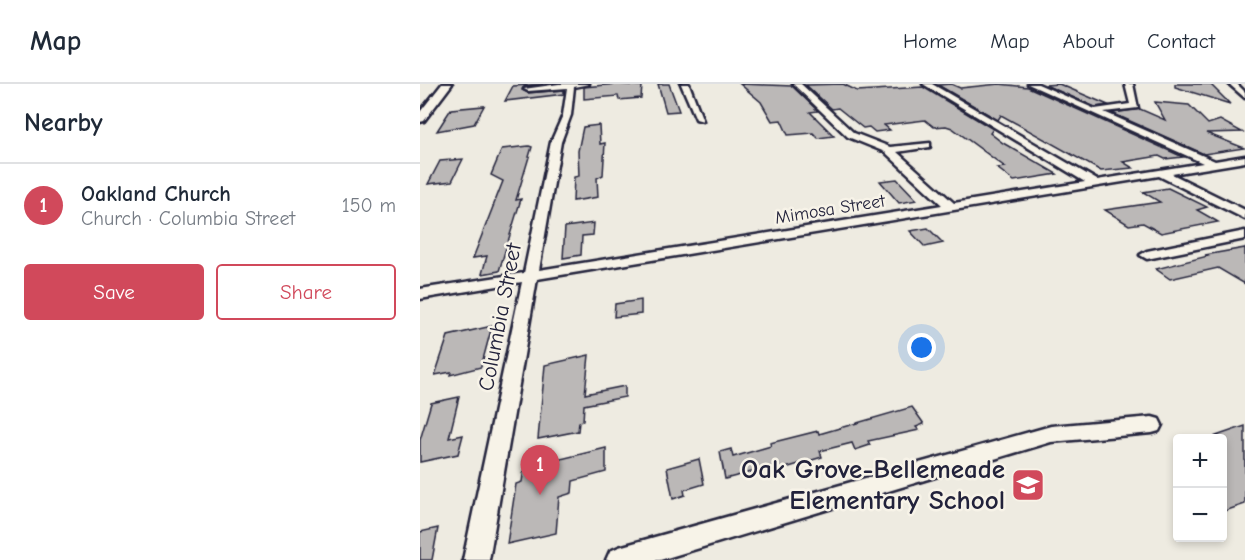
<!DOCTYPE html>
<meta charset="utf-8">
<style>
body{margin:0;font-family:"Comic Neue",sans-serif;background:#f2f2f3;color:#1f2937}
.controls{position:absolute;right:18px;bottom:18px;display:grid;overflow:hidden;border-radius:6px;box-shadow:0 3px 9px #0003}
.controls button{width:54px;height:54px;display:grid;place-items:center;padding:0;border:0;border-bottom:2px solid #e0e1e3;background:#fff;color:#1f2937;font:30px sans-serif}
.you{position:absolute;left:502px;top:264px;width:21px;height:21px;margin:-15px;border:4px solid #fff;border-radius:50%;background:#1a73e8;box-shadow:0 0 0 9px #1a73e833}
.badge{display:grid;place-items:center;width:39px;height:39px;border-radius:50%;background:#d1495b;color:#fff;font-size:20px;font-weight:700}
.pin{position:absolute;translate:-50% -50px;filter:drop-shadow(0 2px 3px #0008)}
.pin::after{content:'';position:absolute;top:32px;width:21px;height:18px;background:inherit;clip-path:polygon(0 0,100% 0,50% 100%)}
.list{margin:0;padding:0;list-style:none}
h2{display:flex;justify-content:space-between;align-items:center;height:78px;margin:0;padding:0 24px;font-size:26px}
h2 small{font-size:20px;font-weight:400;color:#747a83}
.list li{display:grid;grid-template-columns:39px 1fr auto;gap:18px;align-items:center;box-sizing:border-box;height:84px;padding:0 24px;border-top:2px solid #e0e1e3}
.list b{display:block;font-size:22px;white-space:nowrap}
.list p{margin:0;font-size:20px;white-space:nowrap;color:#747a83}
.list em{font-size:20px;font-style:normal;color:#747a83}
.actions{display:flex;gap:12px;padding:18px 24px}
.actions a{flex:1;padding:14px 0;border:2px solid #d1495b;border-radius:6px;text-align:center;font-size:21px;color:#d1495b}
.actions .main{background:#d1495b;color:#fff}
.map{position:relative;flex:none;width:825px;height:476px;overflow:hidden}
header{display:flex;align-items:center;gap:36px;box-sizing:border-box;height:84px;padding:0 30px;background:#fff;border-bottom:2px solid #e0e1e3}
header strong{font-size:28px}
nav{display:flex;gap:33px;margin-inline-start:auto;font-size:21px}
main{display:flex}
aside{flex:1;background:#fff}
.map>svg:first-child{display:block}
.building{fill:#bbb8b7;stroke:#22223b;stroke-width:1.5}
.lines{fill:none;stroke-linecap:round;stroke-linejoin:round}
.minor-casing{stroke:#22223b;stroke-width:5}
.major-casing{stroke:#22223b;stroke-width:5}
.minor{fill:#f7f3e8;fill-rule:evenodd}
.major{fill:#f7f3e8;fill-rule:evenodd}
.labels{text-anchor:middle;stroke-width:5;stroke-linejoin:round;paint-order:stroke}
.far-street-label{font-size:18px;fill:#22223b;stroke:#f7f3e8}
.street-label{font-size:22px;fill:#22223b;stroke:#f7f3e8}
.near-poi-label{font-size:27px;font-weight:bold;fill:#22223b;stroke:#f7f3e8;text-anchor:end}
</style>
<header>
<strong>Map</strong>
<nav><a>Home</a><a>Map</a><a>About</a><a>Contact</a></nav>
</header>
<main>
<aside>
<h2>Nearby<small></small></h2>
<ul class="list">
<li><span class="badge">1</span><div><b>Oakland Church</b><p>Church · Columbia Street</p></div><em>150 m</em></li>
</ul>
<div class="actions"><a class="main">Save</a><a>Share</a></div>
</aside>
<div class="map">
<svg width="825" height="476" viewBox="0 0 825 476">
<rect width="100%" height="100%" fill="#eeebe1"/>
<filter id="ink" filterUnits="userSpaceOnUse"><feTurbulence type="fractalNoise" baseFrequency=".0167" numOctaves="2"/><feDisplacementMap in="SourceGraphic" scale="12" xChannelSelector="R" yChannelSelector="G"/><feConvolveMatrix kernelMatrix="1 2 1 2 8 2 1 2 1" color-interpolation-filters="sRGB"/></filter>
<g filter="url(#ink)">
<!-- building -->
<g class="building">
<path d="M 123,0 L 104,3 L 102,6 L 108,9 L 144,6 L 144,10 L 85,17 L 93,2 Z"/>
<path d="M 197,0 L 222,2 L 221,14 L 199,16 L 198,12 L 164,15 L 164,3 Z"/>
<path d="M 238,0 L 249,0 L 259,27 L 246,28 Z"/>
<path d="M 320,0 L 372,2 L 398,27 L 390,28 L 414,52 L 398,54 L 393,49 L 368,51 L 361,36 L 352,37 L 341,18 Z"/>
<path d="M 423,0 L 437,7 L 503,3 L 573,45 L 570,49 L 583,59 L 637,90 L 594,97 L 577,84 L 585,83 L 532,44 L 526,42 L 514,43 L 505,36 L 464,41 L 470,46 L 455,48 L 449,43 L 443,44 L 418,24 L 412,25 L 386,1 Z"/>
<path d="M 531,0 L 540,4 L 579,0 L 608,3 L 763,73 L 745,75 L 739,72 L 703,78 L 713,84 L 681,87 L 581,31 L 578,36 L 518,1 Z"/>
<path d="M 639,0 L 688,21 L 675,23 L 625,1 Z"/>
<path d="M 755,0 L 790,0 L 810,20 L 755,3 Z"/>
<path d="M 735,18 L 769,21 L 788,40 L 800,36 L 822,48 L 786,49 L 824,64 L 784,70 L 692,29 L 720,25 L 745,36 Z"/>
<path d="M 64,22 L 54,40 L 17,47 L 31,25 Z"/>
<path d="M 179,41 L 180,60 L 185,59 L 183,91 L 177,94 L 178,113 L 153,117 L 154,93 L 159,92 L 158,67 L 163,43 Z"/>
<path d="M 109,62 L 112,63 L 96,116 L 101,115 L 79,187 L 62,190 L 67,172 L 53,174 L 83,97 L 71,91 L 82,65 Z"/>
<path d="M 43,75 L 32,97 L 8,100 L 20,77 Z"/>
<path d="M 477,95 L 497,116 L 479,119 L 460,97 Z"/>
<path d="M 748,104 L 787,123 L 777,126 L 798,138 L 741,149 L 723,139 L 709,141 L 685,126 L 740,118 L 723,108 Z"/>
<path d="M 174,139 L 173,151 L 162,152 L 161,171 L 143,174 L 145,143 Z"/>
<path d="M 508,144 L 523,159 L 505,163 L 490,147 Z"/>
<path d="M 825,164 L 825,200 L 798,184 L 750,195 L 736,185 L 788,172 L 785,171 Z"/>
<path d="M 221,216 L 221,230 L 194,233 L 195,220 Z"/>
<path d="M 72,242 L 61,283 L 30,291 L 31,288 L 15,291 L 28,252 Z"/>
<path d="M 169,271 L 165,310 L 205,302 L 205,313 L 164,321 L 163,337 L 159,338 L 158,347 L 118,355 L 125,281 Z"/>
<path d="M 39,313 L 29,354 L 43,351 L 38,370 L 0,378 L 0,356 L 11,319 Z"/>
<path d="M 492,323 L 504,340 L 496,343 L 499,346 L 448,357 L 450,361 L 435,366 L 432,359 L 400,367 L 402,373 L 359,386 L 358,381 L 305,395 L 300,368 L 311,365 L 313,373 L 351,362 L 350,359 L 398,347 L 399,350 Z"/>
<path d="M 825,342 L 825,420 L 802,428 L 802,354 L 796,352 Z"/>
<path d="M 186,364 L 186,388 L 153,397 L 152,409 L 139,413 L 136,449 L 87,460 L 96,400 L 102,398 L 104,384 Z"/>
<path d="M 279,375 L 284,400 L 264,406 L 265,411 L 253,415 L 247,384 Z"/>
<path d="M 18,444 L 12,476 L 0,476 L 0,448 Z"/>
</g>
<g class="lines">
<!-- minor casing -->
<g class="minor-casing">
<g id="minor">
<path d="M 139,0 L 169,0 L 154,3 L 151,31 L 141,58 L 119,186 L 522,121 L 465,68 L 428,53 L 373,0 L 381,0 L 434,49 L 470,63 L 510,59 L 510,63 L 477,68 L 534,119 L 665,98 L 503,0 L 512,0 L 677,96 L 783,79 L 608,0 L 618,0 L 675,25 L 710,20 L 705,0 L 713,0 L 718,24 L 684,28 L 795,77 L 825,72 L 825,78 L 752,90 L 825,126 L 825,135 L 739,92 L 117,195 L 69,476 L 43,476 L 102,198 L 0,215 L 0,205 L 104,189 L 131,58 L 143,31 L 147,4 L 108,7 L 104,5 Z"/>
<path d="M 261,0 L 269,0 L 283,37 L 276,35 Z"/>
<path d="M 809,0 L 817,0 L 825,8 L 825,14 Z"/>
<path d="M 825,147 L 825,155 L 727,175 L 720,171 L 727,167 Z"/>
<path d="M 732,333 L 739,335 L 742,341 L 739,347 L 732,349 L 631,358 L 240,476 L 186,476 L 190,467 L 199,463 L 631,342 Z"/>
</g>
</g>
<!-- major casing -->
<g class="major-casing">
<path id="major" d="M 22,0 L 32,0 L 4,37 L 0,38 L 0,28 Z"/>
</g>
<!-- minor -->
<use href="#minor" class="minor"/>
<!-- major -->
<use href="#major" class="major"/>
</g>
</g>
<!-- icons -->
<defs>
<g id="school-square" transform="scale(1.725)"><rect x="-9" y="-9" width="18" height="18" rx="4" fill="#d1495b" stroke="#f7f3e8"/><path d="M0-5L7-2L0 1L-7-2ZM-4 1L0 2.5L4 1V4Q0 6-4 4Z" fill="#fff"/></g>
</defs>
<g fill-rule="evenodd">
<use href="#school-square" x="608" y="401"/>
</g>
<g class="labels">
<!-- far-street labels -->
<g class="far-street-label">
<text transform="translate(410 125) rotate(-9)" y="6">Mimosa Street</text>
</g>
<!-- street labels -->
<g class="street-label">
<text transform="translate(79 233) rotate(-79)" y="8">Columbia Street</text>
</g>
<!-- near-poi labels -->
<g class="near-poi-label">
<text x="585" y="394">Oak Grove-Bellemeade<tspan x="585" dy="31">Elementary School</tspan></text>
</g>
</g>
</svg>
<div class="controls">
<button>+</button>
<button>−</button>
</div>
<div class="you"></div>
<div class="pin badge" style="left:120px;top:411px">1</div>
</div>
</main>
